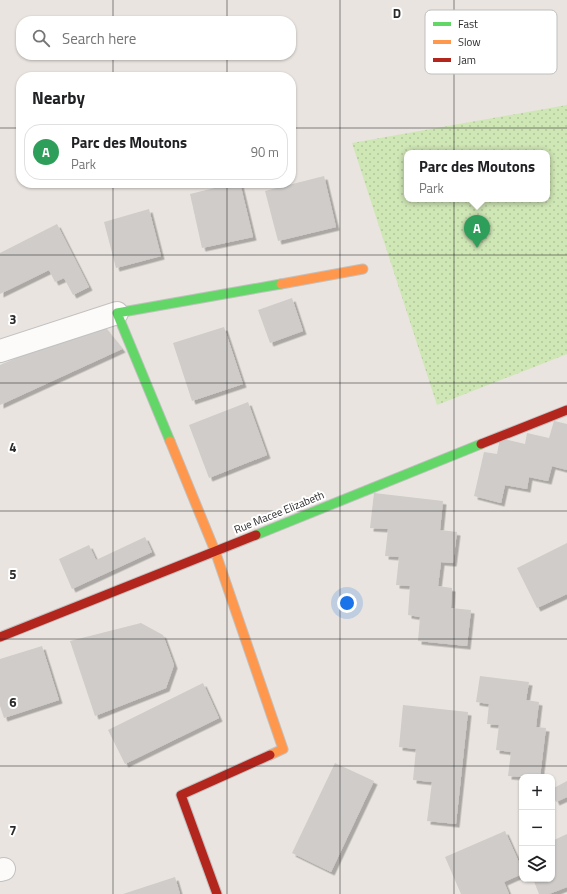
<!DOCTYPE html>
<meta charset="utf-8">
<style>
body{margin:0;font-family:"Titillium Web",sans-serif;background:#f2f2f2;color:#202124}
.controls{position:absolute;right:12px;bottom:12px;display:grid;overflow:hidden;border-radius:8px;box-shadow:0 1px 3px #0004}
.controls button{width:36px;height:36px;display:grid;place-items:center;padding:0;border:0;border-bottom:1px solid #e0e0e0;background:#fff;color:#202124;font:20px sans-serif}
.you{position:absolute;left:347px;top:603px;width:14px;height:14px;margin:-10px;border:3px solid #fff;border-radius:50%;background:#1a73e8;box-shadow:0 0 0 6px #1a73e833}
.badge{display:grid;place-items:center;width:26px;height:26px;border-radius:50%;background:#b45309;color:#fff;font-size:13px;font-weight:700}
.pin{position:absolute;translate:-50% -33px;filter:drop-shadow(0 1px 2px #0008)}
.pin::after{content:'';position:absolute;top:21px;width:14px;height:12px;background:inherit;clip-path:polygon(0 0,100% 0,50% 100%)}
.popup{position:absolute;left:404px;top:150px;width:146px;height:52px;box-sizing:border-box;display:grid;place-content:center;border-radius:8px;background:#fff;filter:drop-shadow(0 1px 3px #0005);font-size:13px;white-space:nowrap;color:#757577}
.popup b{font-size:15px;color:#202124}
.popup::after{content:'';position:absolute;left:50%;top:100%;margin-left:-8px;border:8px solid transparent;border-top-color:#fff}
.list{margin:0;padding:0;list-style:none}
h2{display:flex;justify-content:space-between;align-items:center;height:52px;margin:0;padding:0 16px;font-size:17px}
h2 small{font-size:13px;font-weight:400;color:#757577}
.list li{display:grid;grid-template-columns:26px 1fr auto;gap:12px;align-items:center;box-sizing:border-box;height:56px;margin:0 8px 8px;padding:0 8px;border:1px solid #e0e0e0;border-radius:16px}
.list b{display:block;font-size:15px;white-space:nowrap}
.list p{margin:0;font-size:13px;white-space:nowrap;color:#757577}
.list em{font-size:13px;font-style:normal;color:#757577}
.icon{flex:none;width:22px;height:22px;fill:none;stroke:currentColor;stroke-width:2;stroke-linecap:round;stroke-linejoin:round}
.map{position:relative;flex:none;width:567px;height:894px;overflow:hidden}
.search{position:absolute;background:#fff;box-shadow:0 1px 3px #0004;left:16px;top:16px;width:280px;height:44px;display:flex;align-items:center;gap:10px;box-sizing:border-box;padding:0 14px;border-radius:16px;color:#757577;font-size:15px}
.panel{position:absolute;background:#fff;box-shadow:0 1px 3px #0004;left:16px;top:72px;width:280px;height:116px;border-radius:16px}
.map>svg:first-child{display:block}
.park{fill:url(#park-dots);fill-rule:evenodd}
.building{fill:#cfccc9;filter:url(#shadow)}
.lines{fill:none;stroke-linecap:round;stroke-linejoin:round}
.street-casing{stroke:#c2c1c1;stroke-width:24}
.fast-casing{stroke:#c2c1c1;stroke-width:11}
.slow-casing{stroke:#c2c1c1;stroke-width:11}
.jam-casing{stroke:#c2c1c1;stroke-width:11}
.street{stroke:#fcfbfa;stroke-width:22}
.fast{stroke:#63d668;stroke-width:9}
.slow{stroke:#ff974d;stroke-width:9}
.jam{stroke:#b3261e;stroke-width:9}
.grid{fill:none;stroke:#2a2a2a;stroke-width:1;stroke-opacity:0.55}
.labels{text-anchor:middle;stroke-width:4;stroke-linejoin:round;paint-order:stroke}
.street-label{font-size:11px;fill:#2a2a2a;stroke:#fff}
.key{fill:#fff;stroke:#bfbfbf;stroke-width:1}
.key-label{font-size:11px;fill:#2a2a2a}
.grid-label{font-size:13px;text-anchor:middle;font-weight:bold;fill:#2a2a2a;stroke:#fff;stroke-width:4;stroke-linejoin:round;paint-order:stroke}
</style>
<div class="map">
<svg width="567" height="894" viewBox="0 0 567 894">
<defs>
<pattern id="park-dots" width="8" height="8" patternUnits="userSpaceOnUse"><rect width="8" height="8" fill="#cfe6b5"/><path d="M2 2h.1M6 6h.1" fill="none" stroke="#b2c59c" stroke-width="1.8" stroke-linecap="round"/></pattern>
<filter id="shadow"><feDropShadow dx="3.5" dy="3.5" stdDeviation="0" flood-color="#0004"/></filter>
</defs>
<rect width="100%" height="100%" fill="#e9e4df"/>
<!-- park -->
<path class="park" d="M 567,105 L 567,354 L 437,405 L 352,143 ZM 407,153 L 547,153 L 547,199 L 407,199 Z"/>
<!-- building -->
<g class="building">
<path d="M 324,176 L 336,227 L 278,241 L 265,191 Z"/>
<path d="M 235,183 L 240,183 L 253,237 L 202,248 L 190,194 Z"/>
<path d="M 149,209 L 161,256 L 116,268 L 104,222 Z"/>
<path d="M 57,224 L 89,287 L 73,295 L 64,278 L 55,282 L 49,270 L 0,294 L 0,253 Z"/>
<path d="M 292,298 L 303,331 L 270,343 L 258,310 Z"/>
<path d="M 100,322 L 122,349 L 0,405 L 0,365 Z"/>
<path d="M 224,327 L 243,384 L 192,401 L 173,343 Z"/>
<path d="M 248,402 L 267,455 L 209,478 L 189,425 Z"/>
<path d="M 554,421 L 567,424 L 567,470 L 552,466 L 548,481 L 529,477 L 527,489 L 505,485 L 501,503 L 474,496 L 484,452 L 497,454 L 500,438 L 525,444 L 527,433 L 549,438 Z"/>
<path d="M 374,493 L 443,501 L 440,530 L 457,532 L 453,563 L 441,562 L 438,586 L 452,588 L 451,608 L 471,610 L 467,646 L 418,641 L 420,617 L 408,615 L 410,586 L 396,585 L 399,557 L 385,556 L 388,529 L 370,528 Z"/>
<path d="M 145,537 L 152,552 L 72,589 L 59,559 L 89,545 L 96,560 Z"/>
<path d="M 567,543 L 567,594 L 537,608 L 517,568 Z"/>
<path d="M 141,623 L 163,635 L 174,665 L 166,688 L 95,716 L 70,641 Z"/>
<path d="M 42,646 L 59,700 L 4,718 L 0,706 L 0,659 Z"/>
<path d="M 480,676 L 529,682 L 526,700 L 539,702 L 536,727 L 546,728 L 540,777 L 522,777 L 508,776 L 511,752 L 496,750 L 499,725 L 487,724 L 489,704 L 476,702 Z"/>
<path d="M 203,683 L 219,718 L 125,764 L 108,730 Z"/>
<path d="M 403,705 L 468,712 L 456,824 L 427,821 L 432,782 L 413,780 L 416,749 L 399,747 Z"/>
<path d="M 335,763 L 374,781 L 331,872 L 292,853 Z"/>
<path d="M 567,781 L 567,797 L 556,802 L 552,793 L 552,789 Z"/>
<path d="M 505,831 L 522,869 L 522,874 L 504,882 L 509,894 L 461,894 L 445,857 Z"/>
<path d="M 567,834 L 567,887 L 549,894 L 539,894 L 533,879 L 552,879 L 552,841 Z"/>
<path d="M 175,877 L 180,894 L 123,894 Z"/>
</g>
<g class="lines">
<!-- street casing -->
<g class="street-casing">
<g id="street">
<path d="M 0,351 L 117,313"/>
<path d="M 0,870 L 4,869"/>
</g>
</g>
<!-- fast casing -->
<g class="fast-casing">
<g id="fast">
<path d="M 170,441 L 117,313 L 281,284"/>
<path d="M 256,535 L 481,444"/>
</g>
</g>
<!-- slow casing -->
<g class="slow-casing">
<g id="slow">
<path d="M 281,284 L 363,269"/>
<path d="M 170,441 L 215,551 L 283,749 L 270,755"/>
</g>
</g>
<!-- jam casing -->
<g class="jam-casing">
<g id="jam">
<path d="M 481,444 L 567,410"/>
<path d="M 0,637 L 256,535"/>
<path d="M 217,894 L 181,795 L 270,755"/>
</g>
</g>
<!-- street -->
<use href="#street" class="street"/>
<!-- fast -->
<use href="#fast" class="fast"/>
<!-- slow -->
<use href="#slow" class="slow"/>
<!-- jam -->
<use href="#jam" class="jam"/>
</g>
<!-- grid -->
<path class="grid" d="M 113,0 L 113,21M 227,0 L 227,21M 340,0 L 340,894M 454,0 L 454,894M 113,55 L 113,77M 227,55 L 227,77M 0,128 L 21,128M 291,128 L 567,128M 113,183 L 113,894M 227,183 L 227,894M 0,255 L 567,255M 0,383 L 567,383M 0,511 L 567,511M 0,639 L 567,639M 0,766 L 567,766"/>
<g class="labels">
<!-- street labels -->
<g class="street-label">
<text transform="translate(279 512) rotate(-22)" y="4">Rue Macee Elizabeth</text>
</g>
</g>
<!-- legend -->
<rect x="425" y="10" width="132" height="64" rx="6" class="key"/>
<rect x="433" y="22" width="18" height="4" fill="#63d668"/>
<rect x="433" y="40" width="18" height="4" fill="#ff974d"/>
<rect x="433" y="58" width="18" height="4" fill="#b3261e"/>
<g class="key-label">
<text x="458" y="28">Fast</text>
<text x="458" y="46">Slow</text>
<text x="458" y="64">Jam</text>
</g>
<g class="grid-label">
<text x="397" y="18">D</text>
<text x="13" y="324">3</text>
<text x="13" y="452">4</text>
<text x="13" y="579">5</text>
<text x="13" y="707">6</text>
<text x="13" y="835">7</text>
</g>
</svg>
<div class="controls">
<button>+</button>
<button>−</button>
<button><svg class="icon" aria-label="layers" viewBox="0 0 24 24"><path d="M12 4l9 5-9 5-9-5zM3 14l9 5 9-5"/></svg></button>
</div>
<div class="you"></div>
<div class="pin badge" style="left:477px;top:248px;background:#2e9e5b">A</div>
<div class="popup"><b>Parc des Moutons</b>Park</div>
<div class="search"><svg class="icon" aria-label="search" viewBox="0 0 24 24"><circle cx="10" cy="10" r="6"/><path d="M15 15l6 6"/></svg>Search here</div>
<section class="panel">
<h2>Nearby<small></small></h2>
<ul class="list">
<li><span class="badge" style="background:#2e9e5b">A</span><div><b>Parc des Moutons</b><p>Park</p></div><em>90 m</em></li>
</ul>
</section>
</div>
